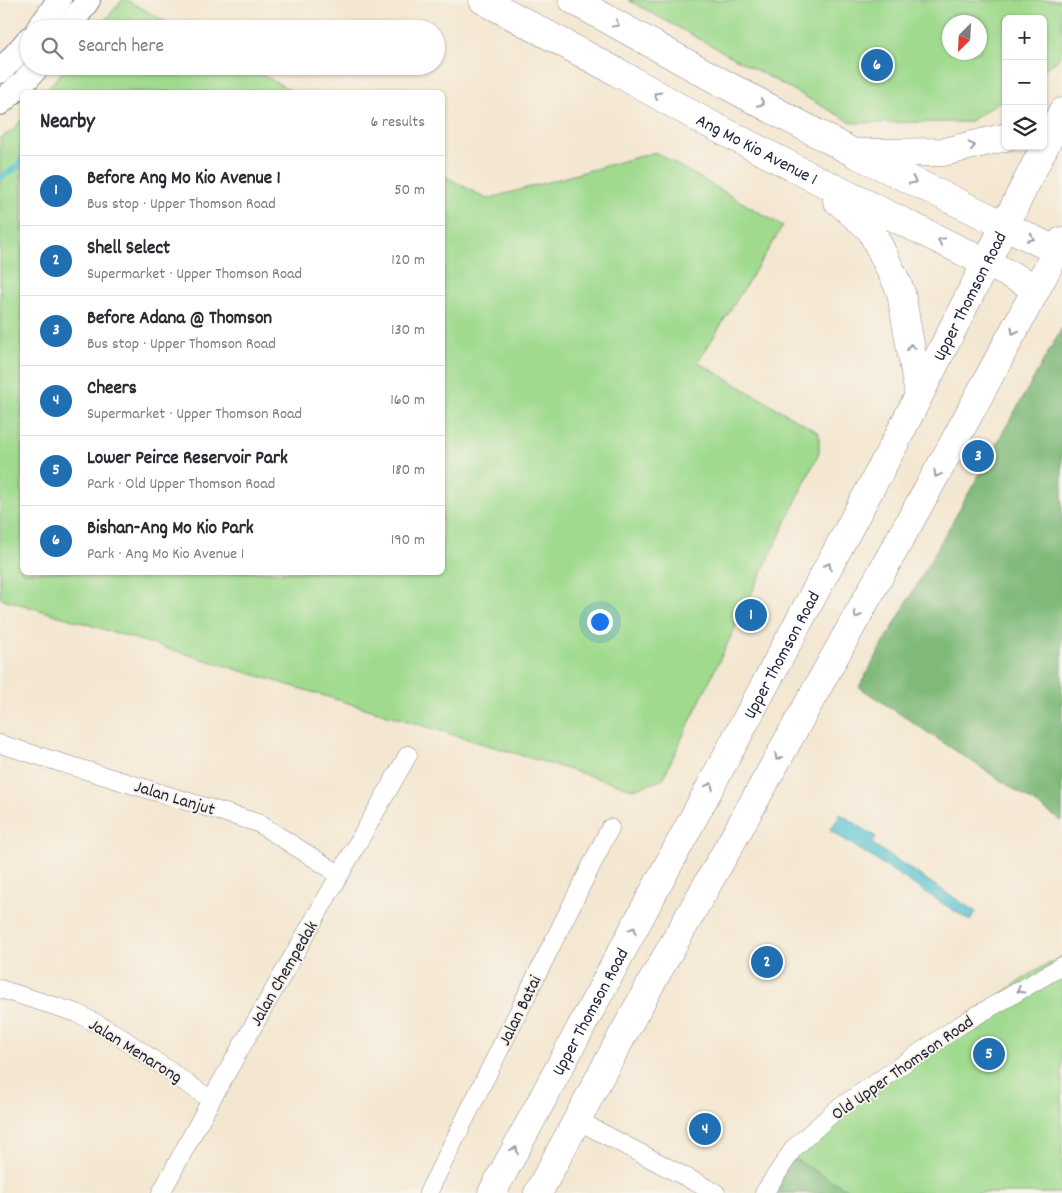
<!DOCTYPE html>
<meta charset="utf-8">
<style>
body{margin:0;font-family:Dekko,sans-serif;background:#f2f2f3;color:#2b2b33}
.controls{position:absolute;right:15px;top:15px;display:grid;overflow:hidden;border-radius:8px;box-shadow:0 1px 4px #0004}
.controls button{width:45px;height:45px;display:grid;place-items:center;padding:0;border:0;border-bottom:1px solid #e1e1e2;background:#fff;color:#2b2b33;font:25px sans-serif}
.compass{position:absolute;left:942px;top:15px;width:45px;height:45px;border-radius:50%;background:#fff;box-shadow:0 1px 4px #0004;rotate:204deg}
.you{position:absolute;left:599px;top:621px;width:18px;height:18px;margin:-12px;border:4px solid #fff;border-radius:50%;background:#1a73e8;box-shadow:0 0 0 8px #1a73e833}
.badge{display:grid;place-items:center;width:32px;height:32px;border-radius:50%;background:#1f6fb2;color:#fff;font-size:16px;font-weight:700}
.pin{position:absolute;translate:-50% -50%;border:2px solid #fff;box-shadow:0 1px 5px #0006}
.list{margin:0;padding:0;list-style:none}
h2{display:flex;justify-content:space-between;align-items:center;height:65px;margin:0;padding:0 20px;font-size:21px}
h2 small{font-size:16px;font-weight:400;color:#7c7c81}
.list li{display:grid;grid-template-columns:32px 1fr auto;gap:15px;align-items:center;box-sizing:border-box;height:70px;padding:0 20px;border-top:1px solid #e1e1e2}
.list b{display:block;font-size:19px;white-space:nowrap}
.list p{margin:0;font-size:16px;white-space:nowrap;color:#7c7c81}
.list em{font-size:16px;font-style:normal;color:#7c7c81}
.icon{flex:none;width:28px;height:28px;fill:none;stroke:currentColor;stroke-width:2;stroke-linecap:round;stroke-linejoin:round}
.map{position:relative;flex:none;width:1062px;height:1193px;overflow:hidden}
.search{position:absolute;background:#fff;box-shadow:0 1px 4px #0004;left:20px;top:20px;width:425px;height:55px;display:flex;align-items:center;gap:12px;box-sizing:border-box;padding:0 18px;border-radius:28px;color:#7c7c81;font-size:19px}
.panel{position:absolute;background:#fff;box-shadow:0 1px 4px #0004;left:20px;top:90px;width:425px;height:485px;border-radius:8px}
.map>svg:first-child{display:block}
.green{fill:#9fda8e;stroke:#607e64;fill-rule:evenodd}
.forest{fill:#7fba79;stroke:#506e5a}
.water{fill:#59c5d1;stroke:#3e7486}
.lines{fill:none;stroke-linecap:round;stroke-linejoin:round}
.stream{stroke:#59c5d1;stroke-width:6}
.street-casing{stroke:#8b8486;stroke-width:19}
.secondary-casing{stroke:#8b8486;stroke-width:26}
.primary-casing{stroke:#8b8486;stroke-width:29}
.street{stroke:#fff;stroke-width:18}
.secondary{stroke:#fff;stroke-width:24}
.primary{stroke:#fff;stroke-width:28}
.oneway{stroke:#9c9ca7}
.labels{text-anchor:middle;stroke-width:4;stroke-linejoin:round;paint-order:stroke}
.street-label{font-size:18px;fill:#22223b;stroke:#f7f3e8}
</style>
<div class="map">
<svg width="1062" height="1193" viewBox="0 0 1062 1193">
<rect width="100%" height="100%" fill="#f7f3e8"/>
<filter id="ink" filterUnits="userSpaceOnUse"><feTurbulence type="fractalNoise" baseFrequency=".02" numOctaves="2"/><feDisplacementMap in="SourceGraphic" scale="10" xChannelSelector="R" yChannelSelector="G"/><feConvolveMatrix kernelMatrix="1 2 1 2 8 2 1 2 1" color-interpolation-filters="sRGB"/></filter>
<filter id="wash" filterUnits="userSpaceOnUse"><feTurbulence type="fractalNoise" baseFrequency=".0096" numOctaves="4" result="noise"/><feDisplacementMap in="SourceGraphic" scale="20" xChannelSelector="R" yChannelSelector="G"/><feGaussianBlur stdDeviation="1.12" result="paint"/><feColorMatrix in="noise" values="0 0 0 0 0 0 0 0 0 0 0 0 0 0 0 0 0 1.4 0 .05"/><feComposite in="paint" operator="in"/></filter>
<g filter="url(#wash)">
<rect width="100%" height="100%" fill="#f4e7d1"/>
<!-- green -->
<g class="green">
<path d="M 122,0 L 127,0 L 179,29 L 98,29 Z"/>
<path d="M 628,0 L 1062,0 L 1062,52 L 1057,61 L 1043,70 L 1043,19 L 1006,19 L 1006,97 L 969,122 L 853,123 ZM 950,22 L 980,22 L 980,52 L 950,52 Z"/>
<path d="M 67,66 L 246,66 L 294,92 L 45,92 Z"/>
<path d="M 22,119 L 22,572 L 442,572 L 443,175 L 487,199 L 655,152 L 783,226 L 698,362 L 819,433 L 819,453 L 662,780 L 633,789 L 0,598 L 0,138 L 12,131 Z"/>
<path d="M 1062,957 L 1062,1193 L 778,1193 L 800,1162 L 793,1158 L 836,1110 L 1036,970 Z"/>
</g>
<!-- forest -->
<g class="forest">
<path d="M 1062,328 L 1062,821 L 859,687 Z"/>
<path d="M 793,1158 L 853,1193 L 774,1193 Z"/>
</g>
<!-- water -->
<path class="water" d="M 841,814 L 876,837 L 872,844 L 976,912 L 970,921 L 830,830 Z"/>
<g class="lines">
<!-- stream -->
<path class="stream" d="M 0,178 L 17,167 L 22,159"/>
</g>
</g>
<g filter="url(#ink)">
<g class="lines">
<!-- street casing -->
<g class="street-casing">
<g id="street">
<path d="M 0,744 L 258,823 L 339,874"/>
<path d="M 0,989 L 77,1013 L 116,1034 L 211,1100"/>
<path d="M 577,1120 L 716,1193"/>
<path d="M 161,1193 L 211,1100 L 408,755"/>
<path d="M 428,1193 L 610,828"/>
<path d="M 764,1193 L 794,1148 L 836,1110 L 960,1025 L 1062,966"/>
</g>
</g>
<!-- secondary casing -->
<g class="secondary-casing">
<g id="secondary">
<path d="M 38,29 L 46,19 L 59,0"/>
<path d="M 68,29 L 88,0"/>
<path d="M 0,71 L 10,61 L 29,39"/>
<path d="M 0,103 L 24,82 L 38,66"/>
</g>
</g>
<!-- primary casing -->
<g class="primary-casing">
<g id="primary">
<path id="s1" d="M 483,0 L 617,72 L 700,119 L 810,176 L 1037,288"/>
<path d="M 573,0 L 717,80 L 854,153 L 990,218 L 1057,251"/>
<path d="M 860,153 L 944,152 L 1006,137"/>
<path d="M 837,200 L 871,230 L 898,285 L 901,293 L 919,395"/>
<path id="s2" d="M 492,1193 L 898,437 L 1062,112"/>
<path d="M 538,1193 L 602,1073 L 650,985 L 732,841 L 954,442 L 1062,241"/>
</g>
</g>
<!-- street -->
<use href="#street" class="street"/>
<!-- secondary -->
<use href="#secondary" class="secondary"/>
<!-- primary -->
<use href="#primary" class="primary"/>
</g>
<!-- one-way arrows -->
<defs><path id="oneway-chevron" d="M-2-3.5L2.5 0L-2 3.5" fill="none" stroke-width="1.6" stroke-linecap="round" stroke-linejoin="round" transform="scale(1.25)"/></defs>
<g class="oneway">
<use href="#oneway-chevron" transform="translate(616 24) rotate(29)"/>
<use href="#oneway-chevron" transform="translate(657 95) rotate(-150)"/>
<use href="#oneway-chevron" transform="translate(761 103) rotate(28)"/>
<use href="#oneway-chevron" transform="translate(972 146) rotate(-13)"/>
<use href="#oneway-chevron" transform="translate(913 181) rotate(26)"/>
<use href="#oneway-chevron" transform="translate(1031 238) rotate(26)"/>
<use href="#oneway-chevron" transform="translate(941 241) rotate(-154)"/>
<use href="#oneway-chevron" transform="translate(1014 331) rotate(118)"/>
<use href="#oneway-chevron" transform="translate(911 347) rotate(-100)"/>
<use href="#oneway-chevron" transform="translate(937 474) rotate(119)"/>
<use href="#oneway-chevron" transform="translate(828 566) rotate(-62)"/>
<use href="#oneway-chevron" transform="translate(857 615) rotate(119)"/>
<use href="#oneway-chevron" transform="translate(778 757) rotate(119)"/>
<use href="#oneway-chevron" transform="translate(710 786) rotate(-62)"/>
<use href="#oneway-chevron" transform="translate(633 930) rotate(-62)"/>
<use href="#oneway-chevron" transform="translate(1020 990) rotate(150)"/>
<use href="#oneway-chevron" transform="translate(515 1150) rotate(-62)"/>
</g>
</g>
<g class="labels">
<!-- street labels -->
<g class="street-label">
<text dy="6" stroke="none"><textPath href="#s1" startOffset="312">Ang Mo Kio Avenue 1</textPath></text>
<text dy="6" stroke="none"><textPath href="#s2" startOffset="1016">Upper Thomson Road</textPath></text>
<text dy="6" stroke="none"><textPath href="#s2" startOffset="611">Upper Thomson Road</textPath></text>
<text transform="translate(175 797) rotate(17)" y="6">Jalan Lanjut</text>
<text transform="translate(283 973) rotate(-60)" y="6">Jalan Chempedak</text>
<text transform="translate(519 1010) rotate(-64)" y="6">Jalan Batai</text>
<text dy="6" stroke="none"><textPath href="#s2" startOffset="206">Upper Thomson Road</textPath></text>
<text transform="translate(136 1050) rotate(32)" y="6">Jalan Menarong</text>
<text transform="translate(902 1067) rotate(-35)" y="6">Old Upper Thomson Road</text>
</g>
</g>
</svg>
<div class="controls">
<button>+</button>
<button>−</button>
<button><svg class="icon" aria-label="layers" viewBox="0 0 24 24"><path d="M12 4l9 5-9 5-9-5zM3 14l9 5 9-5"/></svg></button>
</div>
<svg class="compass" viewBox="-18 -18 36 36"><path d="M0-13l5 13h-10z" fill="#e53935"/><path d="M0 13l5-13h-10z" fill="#7c7c81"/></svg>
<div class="you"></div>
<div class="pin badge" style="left:751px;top:615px">1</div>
<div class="pin badge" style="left:767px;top:962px">2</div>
<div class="pin badge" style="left:978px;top:456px">3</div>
<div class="pin badge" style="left:705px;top:1129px">4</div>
<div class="pin badge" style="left:989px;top:1054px">5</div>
<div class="pin badge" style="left:877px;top:65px">6</div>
<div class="search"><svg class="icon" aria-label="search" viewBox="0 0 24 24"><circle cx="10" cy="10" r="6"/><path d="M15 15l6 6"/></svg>Search here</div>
<section class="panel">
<h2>Nearby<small>6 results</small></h2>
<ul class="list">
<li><span class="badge">1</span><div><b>Before Ang Mo Kio Avenue 1</b><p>Bus stop · Upper Thomson Road</p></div><em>50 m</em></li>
<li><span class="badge">2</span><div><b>Shell Select</b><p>Supermarket · Upper Thomson Road</p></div><em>120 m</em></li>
<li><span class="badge">3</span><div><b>Before Adana @ Thomson</b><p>Bus stop · Upper Thomson Road</p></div><em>130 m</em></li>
<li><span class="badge">4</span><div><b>Cheers</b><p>Supermarket · Upper Thomson Road</p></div><em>160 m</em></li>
<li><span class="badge">5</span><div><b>Lower Peirce Reservoir Park</b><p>Park · Old Upper Thomson Road</p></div><em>180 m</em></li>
<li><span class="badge">6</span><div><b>Bishan-Ang Mo Kio Park</b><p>Park · Ang Mo Kio Avenue 1</p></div><em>190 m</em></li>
</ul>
</section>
</div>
